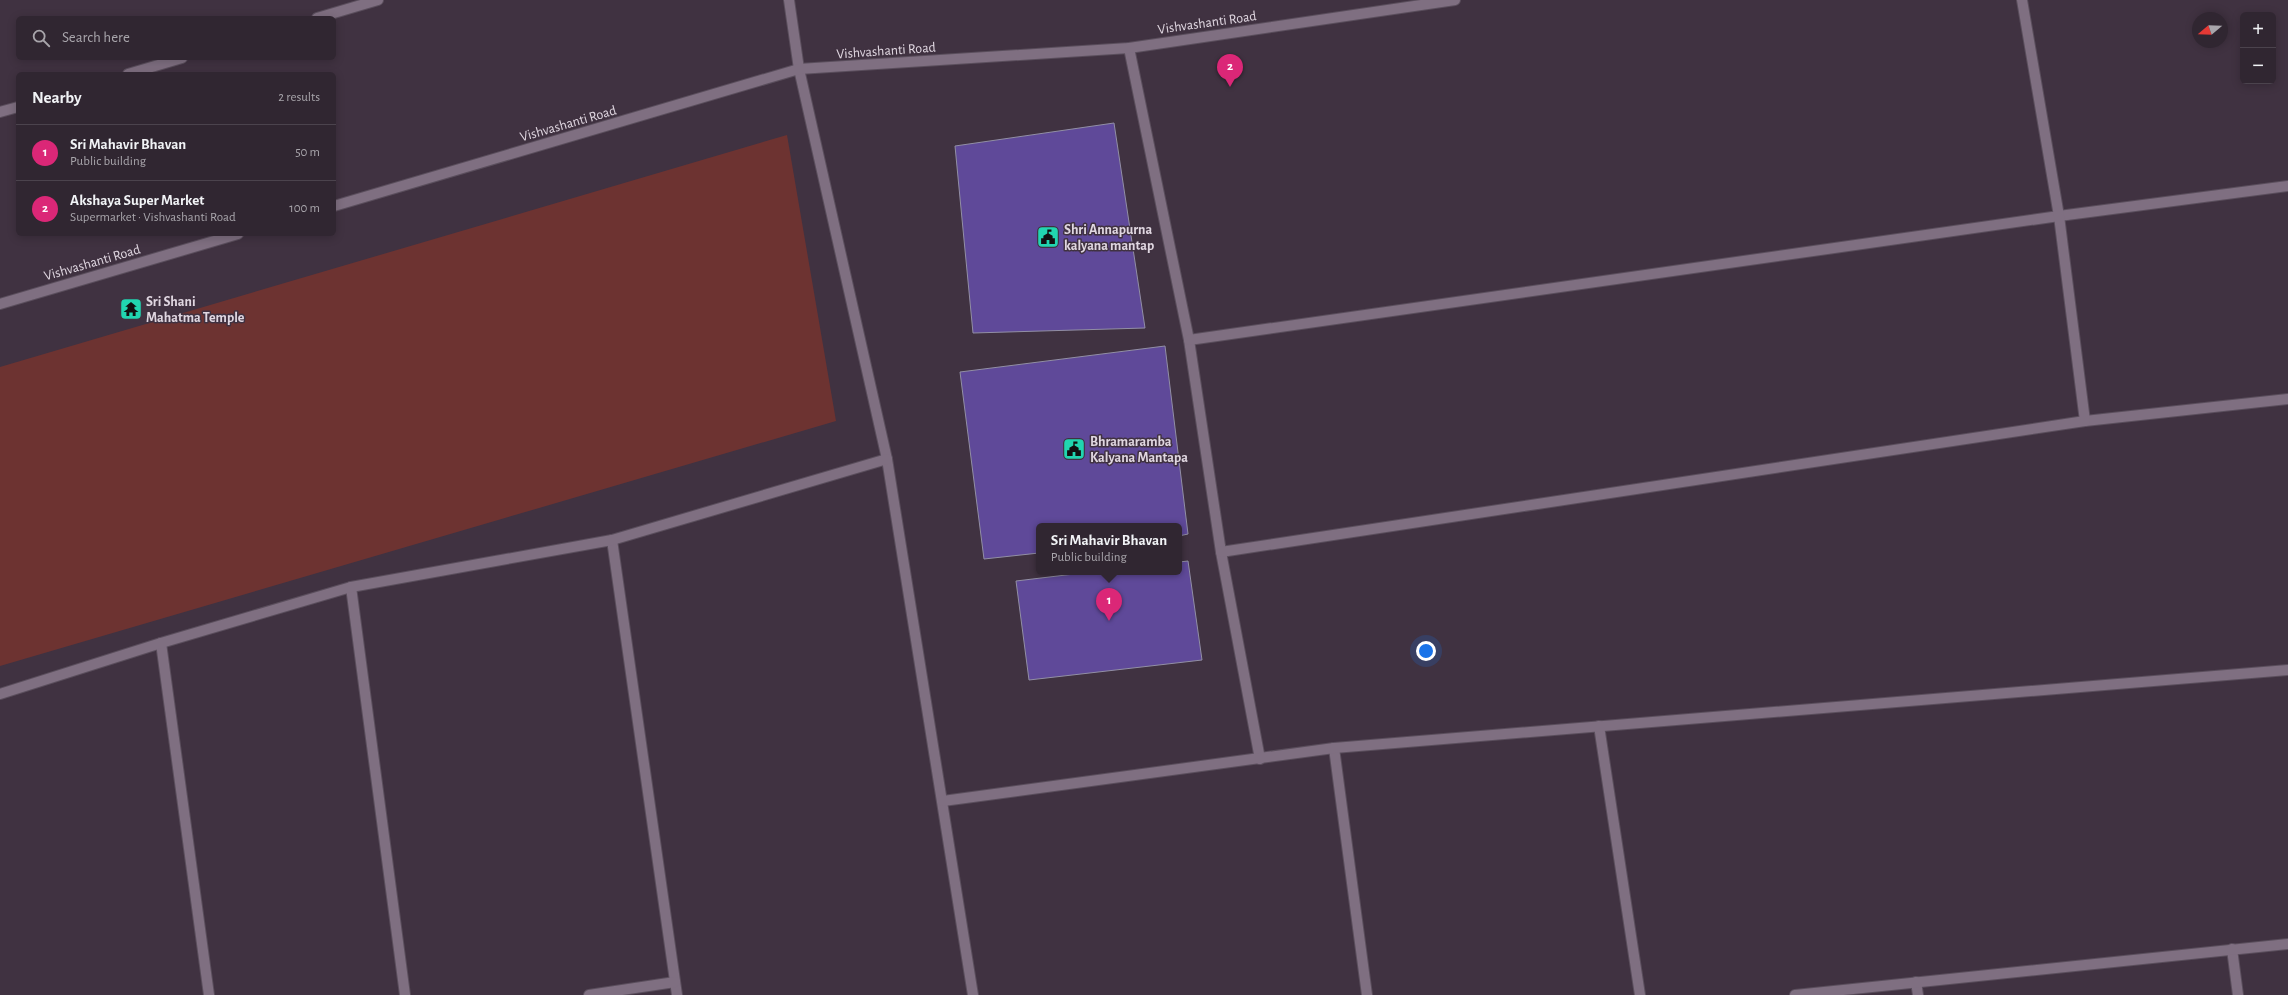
<!DOCTYPE html>
<meta charset="utf-8">
<style>
body{margin:0;font-family:"Alegreya Sans",sans-serif;background:#3c323d;color:#f1f3f6}
.controls{position:absolute;right:12px;top:12px;display:grid;overflow:hidden;border-radius:6px;box-shadow:0 2px 10px #0003}
.controls button{width:36px;height:36px;display:grid;place-items:center;padding:0;border:0;border-bottom:1px solid #4b434d;background:#302631;color:#f1f3f6;font:20px sans-serif}
.compass{position:absolute;left:2192px;top:12px;width:36px;height:36px;border-radius:50%;background:#302631;box-shadow:0 2px 10px #0003;rotate:251deg}
.you{position:absolute;left:1426px;top:651px;width:14px;height:14px;margin:-10px;border:3px solid #fff;border-radius:50%;background:#1a73e8;box-shadow:0 0 0 6px #1a73e833}
.badge{display:grid;place-items:center;width:26px;height:26px;border-radius:50%;background:#db2777;color:#fff;font-size:13px;font-weight:700}
.pin{position:absolute;translate:-50% -33px;filter:drop-shadow(0 1px 2px #0008)}
.pin::after{content:'';position:absolute;top:21px;width:14px;height:12px;background:inherit;clip-path:polygon(0 0,100% 0,50% 100%)}
.popup{position:absolute;left:1036px;top:523px;width:146px;height:52px;box-sizing:border-box;display:grid;place-content:center;border-radius:6px;background:#302631;filter:drop-shadow(0 1px 3px #0005);font-size:13px;white-space:nowrap;color:#a8a5ab}
.popup b{font-size:15px;color:#f1f3f6}
.popup::after{content:'';position:absolute;left:50%;top:100%;margin-left:-8px;border:8px solid transparent;border-top-color:#302631}
.list{margin:0;padding:0;list-style:none}
h2{display:flex;justify-content:space-between;align-items:center;height:52px;margin:0;padding:0 16px;font-size:17px}
h2 small{font-size:13px;font-weight:400;color:#a8a5ab}
.list li{display:grid;grid-template-columns:26px 1fr auto;gap:12px;align-items:center;box-sizing:border-box;height:56px;padding:0 16px;border-top:1px solid #4b434d}
.list b{display:block;font-size:15px;white-space:nowrap}
.list p{margin:0;font-size:13px;white-space:nowrap;color:#a8a5ab}
.list em{font-size:13px;font-style:normal;color:#a8a5ab}
.icon{flex:none;width:22px;height:22px;fill:none;stroke:currentColor;stroke-width:2;stroke-linecap:round;stroke-linejoin:round}
.map{position:relative;flex:none;width:2288px;height:995px;overflow:hidden}
.search{position:absolute;background:#302631;box-shadow:0 2px 10px #0003;left:16px;top:16px;width:320px;height:44px;display:flex;align-items:center;gap:10px;box-sizing:border-box;padding:0 14px;border-radius:6px;color:#a8a5ab;font-size:15px}
.panel{position:absolute;background:#302631;box-shadow:0 2px 10px #0003;left:16px;top:72px;width:320px;height:164px;border-radius:6px}
.map>svg:first-child{display:block}
.green{fill:#6d3331}
.building{fill:#5f4999;stroke:#928fa5}
.lines{fill:none;stroke-linecap:round;stroke-linejoin:round}
.minor-casing{stroke:#5a4e5c;stroke-width:12}
.tertiary-casing{stroke:#5a4e5c;stroke-width:12}
.minor{stroke:#7f6f81;stroke-width:10}
.tertiary{stroke:#7f6f81;stroke-width:10}
.labels{text-anchor:middle;stroke-width:3;stroke-linejoin:round;paint-order:stroke}
.street-label{font-size:14px;fill:#e0d7e1;stroke:#403241}
.poi-label{font-size:14px;font-weight:bold;fill:#e0d7e1;stroke:#403241;text-anchor:start}
</style>
<div class="map">
<svg width="2288" height="995" viewBox="0 0 2288 995">
<rect width="100%" height="100%" fill="#403241"/>
<!-- green -->
<path class="green" d="M 787,135 L 836,421 L 0,666 L 0,367 Z"/>
<!-- building -->
<g class="building">
<path d="M 1114,123 L 1145,328 L 973,333 L 955,146 Z"/>
<path d="M 1165,346 L 1188,534 L 1179,536 L 1179,526 L 1039,526 L 1039,553 L 984,559 L 960,372 Z"/>
<path d="M 1188,561 L 1202,660 L 1029,680 L 1016,581 L 1091,572 L 1179,572 L 1179,562 Z"/>
</g>
<g class="lines">
<!-- minor casing -->
<g class="minor-casing">
<g id="minor">
<path d="M 789,0 L 799,69 L 887,459 L 973,995"/>
<path d="M 317,18 L 378,0"/>
<path d="M 1129,48 L 1189,340 L 1221,552 L 1260,759"/>
<path d="M 128,74 L 182,58"/>
<path d="M 0,112 L 18,107"/>
<path d="M 1189,340 L 2059,216 L 2288,186"/>
<path d="M 2085,421 L 2288,399"/>
<path d="M 612,540 L 677,995"/>
<path d="M 1221,552 L 2085,421 L 2059,216 L 2022,0"/>
<path d="M 351,587 L 405,995"/>
<path d="M 161,643 L 209,995"/>
<path d="M 0,694 L 161,643 L 351,587 L 612,540 L 887,459"/>
<path d="M 1599,726 L 1640,995"/>
<path d="M 1334,748 L 1367,995"/>
<path d="M 943,801 L 1334,748 L 2288,670"/>
<path d="M 2232,949 L 2238,995"/>
<path d="M 1916,982 L 1918,995"/>
<path d="M 589,995 L 675,982"/>
<path d="M 1795,995 L 2288,944"/>
</g>
</g>
<!-- tertiary casing -->
<g class="tertiary-casing">
<g id="tertiary">
<path d="M 334,206 L 799,69 L 1129,48 L 1455,0"/>
<path d="M 0,304 L 238,234"/>
</g>
</g>
<!-- minor -->
<use href="#minor" class="minor"/>
<!-- tertiary -->
<use href="#tertiary" class="tertiary"/>
</g>
<!-- icons -->
<defs>
<g id="civic-square" transform="scale(1.15)"><rect x="-9" y="-9" width="18" height="18" rx="4" fill="#21d5b0" stroke="#403241"/><path d="M-.6-6.5H3V-4.5H.6V-3L4-1V1h2V6H-6V1h2V-1L-.6-3ZM-1.2 2.5V6h2.4V2.5Z" fill="#111"/></g>
<g id="temple-square" transform="scale(1.15)"><rect x="-9" y="-9" width="18" height="18" rx="4" fill="#21d5b0" stroke="#403241"/><path d="M0-6L5-2H3V0L6.5 2.5H4V6H1.5V3h-3V6H-4V2.5H-6.5L-3 0V-2H-5Z" fill="#111"/></g>
</defs>
<g fill-rule="evenodd">
<use href="#civic-square" x="1048" y="237"/>
<use href="#temple-square" x="131" y="309"/>
<use href="#civic-square" x="1074" y="449"/>
</g>
<g class="labels">
<!-- street labels -->
<g class="street-label">
<text transform="translate(1207 22) rotate(-8)" y="5">Vishvashanti Road</text>
<text transform="translate(886 50) rotate(-4)" y="5">Vishvashanti Road</text>
<text transform="translate(568 123) rotate(-16)" y="5">Vishvashanti Road</text>
<text transform="translate(92 262) rotate(-16)" y="5">Vishvashanti Road</text>
</g>
<!-- poi labels -->
<g class="poi-label">
<text x="1064" y="234">Shri Annapurna<tspan x="1064" dy="16">kalyana mantap</tspan></text>
<text x="146" y="306">Sri Shani<tspan x="146" dy="16">Mahatma Temple</tspan></text>
<text x="1090" y="446">Bhramaramba<tspan x="1090" dy="16">Kalyana Mantapa</tspan></text>
</g>
</g>
</svg>
<div class="controls">
<button>+</button>
<button>−</button>
</div>
<svg class="compass" viewBox="-18 -18 36 36"><path d="M0-13l5 13h-10z" fill="#e53935"/><path d="M0 13l5-13h-10z" fill="#a8a5ab"/></svg>
<div class="you"></div>
<div class="pin badge" style="left:1109px;top:621px">1</div>
<div class="popup"><b>Sri Mahavir Bhavan</b>Public building</div>
<div class="pin badge" style="left:1230px;top:87px">2</div>
<div class="search"><svg class="icon" aria-label="search" viewBox="0 0 24 24"><circle cx="10" cy="10" r="6"/><path d="M15 15l6 6"/></svg>Search here</div>
<section class="panel">
<h2>Nearby<small>2 results</small></h2>
<ul class="list">
<li><span class="badge">1</span><div><b>Sri Mahavir Bhavan</b><p>Public building</p></div><em>50 m</em></li>
<li><span class="badge">2</span><div><b>Akshaya Super Market</b><p>Supermarket · Vishvashanti Road</p></div><em>100 m</em></li>
</ul>
</section>
</div>
